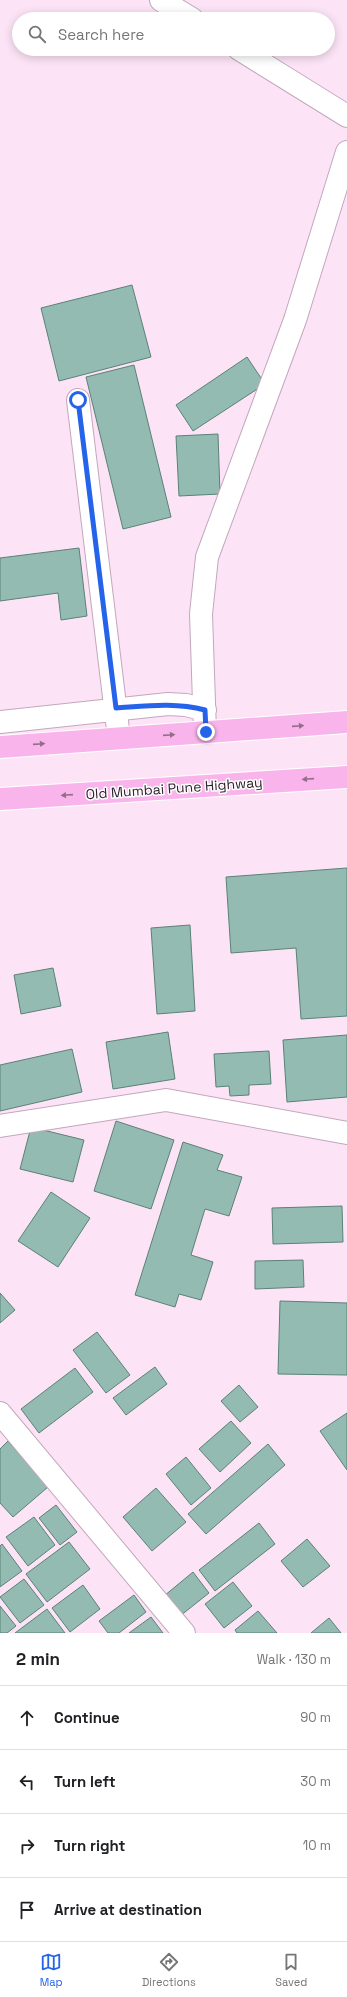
<!DOCTYPE html>
<meta charset="utf-8">
<style>
body{margin:0;font-family:"Space Grotesk",sans-serif;background:#f6f6f6;color:#202124}
.stop{position:absolute;width:12px;height:12px;margin:-9px;border:3px solid #2563eb;border-radius:50%;background:#fff}
.stop.end{background:#2563eb;border-color:#fff;box-shadow:0 1px 4px #0008}
.list{margin:0;padding:0;list-style:none}
h2{display:flex;justify-content:space-between;align-items:center;height:52px;margin:0;padding:0 16px;font-size:17px}
h2 small{font-size:13px;font-weight:400;color:#757577}
.list li{display:grid;grid-template-columns:26px 1fr auto;gap:12px;align-items:center;box-sizing:border-box;height:64px;padding:0 16px;border-top:1px solid #e0e0e0}
.list b{display:block;font-size:15px;white-space:nowrap}
.list em{font-size:13px;font-style:normal;color:#757577}
.icon{flex:none;width:22px;height:22px;fill:none;stroke:currentColor;stroke-width:2;stroke-linecap:round;stroke-linejoin:round}
.map{position:relative;flex:none;width:347px;height:1633px;overflow:hidden}
.search{position:absolute;background:#fff;box-shadow:0 2px 10px #0003;left:12px;right:12px;top:12px;height:44px;display:flex;align-items:center;gap:10px;box-sizing:border-box;padding:0 14px;border-radius:22px;color:#757577;font-size:15px}
.sheet{height:308px;background:#fff}
nav{display:flex;justify-content:space-around;align-items:center;box-sizing:border-box;height:56px;border-top:1px solid #e0e0e0;background:#fff;font-size:11px;color:#757577}
nav a{display:grid;justify-items:center;gap:2px}
nav .on{color:#2563eb}
.map>svg:first-child{display:block}
</style>
<div class="map">
<svg width="347" height="1633" viewBox="0 0 347 1633">
<rect width="100%" height="100%" fill="#fce4f6"/>
<!-- building -->
<path fill="#94bbb2" stroke="#5b8178" d="M 132,285 L 151,357 L 59,381 L 41,308 Z
M 247,357 L 265,384 L 193,431 L 176,405 Z
M 134,365 L 171,517 L 123,529 L 86,377 Z
M 218,434 L 220,494 L 179,496 L 176,436 Z
M 79,548 L 87,616 L 61,620 L 58,593 L 0,601 L 0,558 Z
M 347,868 L 347,1016 L 301,1019 L 296,948 L 231,953 L 226,877 Z
M 190,925 L 195,1011 L 157,1014 L 151,928 Z
M 53,968 L 61,1006 L 21,1014 L 14,975 Z
M 168,1032 L 175,1079 L 113,1089 L 106,1042 Z
M 347,1035 L 347,1097 L 287,1102 L 283,1040 Z
M 72,1049 L 82,1092 L 0,1111 L 0,1065 Z
M 269,1051 L 271,1084 L 249,1085 L 249,1095 L 230,1096 L 229,1086 L 216,1087 L 214,1054 Z
M 116,1121 L 174,1140 L 151,1209 L 94,1191 Z
M 31,1127 L 84,1140 L 73,1182 L 20,1169 Z
M 183,1142 L 223,1155 L 217,1170 L 242,1177 L 229,1216 L 205,1209 L 191,1255 L 213,1262 L 201,1300 L 179,1294 L 175,1307 L 135,1295 Z
M 51,1192 L 90,1218 L 58,1267 L 18,1241 Z
M 342,1206 L 343,1242 L 273,1244 L 272,1208 Z
M 303,1260 L 304,1287 L 255,1289 L 255,1261 Z
M 0,1293 L 15,1310 L 0,1323 Z
M 280,1301 L 347,1303 L 347,1375 L 278,1374 Z
M 97,1332 L 130,1375 L 106,1393 L 73,1350 Z
M 155,1367 L 167,1384 L 126,1415 L 113,1398 Z
M 75,1368 L 93,1392 L 39,1433 L 21,1409 Z
M 239,1385 L 258,1407 L 240,1422 L 221,1401 Z
M 347,1413 L 347,1470 L 320,1431 Z
M 231,1421 L 251,1443 L 220,1472 L 199,1449 Z
M 8,1441 L 48,1487 L 13,1517 L 0,1503 L 0,1449 Z
M 268,1444 L 285,1465 L 206,1534 L 188,1514 Z
M 186,1457 L 211,1488 L 191,1505 L 166,1474 Z
M 156,1488 L 186,1522 L 152,1551 L 123,1517 Z
M 56,1505 L 77,1532 L 60,1545 L 39,1518 Z
M 34,1517 L 55,1545 L 28,1566 L 6,1537 Z
M 259,1523 L 275,1544 L 215,1591 L 199,1570 Z
M 307,1539 L 330,1566 L 303,1587 L 281,1561 Z
M 69,1542 L 90,1569 L 47,1602 L 26,1574 Z
M 2,1544 L 22,1571 L 0,1587 L 0,1546 Z
M 193,1572 L 209,1593 L 180,1616 L 164,1596 Z
M 24,1579 L 44,1605 L 20,1623 L 0,1597 Z
M 233,1582 L 252,1606 L 224,1628 L 205,1604 Z
M 83,1585 L 100,1609 L 70,1632 L 52,1608 Z
M 134,1595 L 146,1612 L 119,1633 L 108,1633 L 99,1621 Z
M 0,1606 L 16,1626 L 7,1633 L 0,1633 Z
M 47,1609 L 65,1633 L 15,1633 Z
M 258,1611 L 277,1633 L 237,1633 L 235,1630 Z
M 151,1617 L 163,1633 L 129,1633 Z
M 329,1618 L 341,1633 L 311,1633 Z"/>
<g fill="none" stroke-linecap="round" stroke-linejoin="round">
<defs>
<path id="minor" d="M 161,0 L 192,19
M 239,49 L 347,116
M 78,400 L 119,738
M 0,722 L 168,704 L 186,705 L 205,710
M 205,732 L 201,614 L 207,557 L 295,320 L 347,152
M 0,1126 L 166,1100 L 347,1133
M 0,1413 L 184,1633"/>
<path id="highway" d="M 0,747 L 347,722
M 0,799 L 347,777"/>
</defs>
<!-- minor casing -->
<use href="#minor" stroke="#c3a7bd" stroke-width="24"/>
<!-- highway casing -->
<use href="#highway" stroke="#fff" stroke-width="24"/>
<!-- minor -->
<use href="#minor" stroke="#fff" stroke-width="22"/>
<!-- highway -->
<use href="#highway" stroke="#f9b5eb" stroke-width="22"/>
</g>
<!-- one-way arrows -->
<defs><path id="oneway-solid" d="M-6-.8H1V-3.2L6.5 0L1 3.2V.8H-6Z"/></defs>
<g fill="#946c8c">
<use href="#oneway-solid" transform="translate(298 726) rotate(-4)"/>
<use href="#oneway-solid" transform="translate(169 735) rotate(-4)"/>
<use href="#oneway-solid" transform="translate(39 744) rotate(-4)"/>
<use href="#oneway-solid" transform="translate(308 779) rotate(176)"/>
<use href="#oneway-solid" transform="translate(67 795) rotate(176)"/>
</g>
<g fill="none" stroke-linecap="round" stroke-linejoin="round">
<!-- route -->
<path stroke="#2563eb" stroke-width="5" d="M 78,400 L 116,708 C 146,706 175,702 205,710 L 206,732"/>
</g>
<g text-anchor="middle" dominant-baseline="central" stroke-width="3" stroke-linejoin="round" paint-order="stroke">
<!-- street labels -->
<g font-size="14" fill="#2e242c" stroke="#fff">
<text transform="translate(174 788) rotate(-4)">Old Mumbai Pune Highway</text>
</g>
</g>
</svg>
<div class="stop" style="left:78px;top:400px"></div>
<div class="stop end" style="left:206px;top:732px"></div>
<div class="search"><svg class="icon" aria-label="search" viewBox="0 0 24 24"><circle cx="10" cy="10" r="6"/><path d="M15 15l6 6"/></svg>Search here</div>
</div>
<section class="sheet">
<h2>2 min<small>Walk · 130 m</small></h2>
<ul class="list">
<li><svg class="icon" aria-label="ahead" viewBox="0 0 24 24"><path d="M12 20V5M6 11l6-6 6 6"/></svg><div><b>Continue</b></div><em>90 m</em></li>
<li><svg class="icon" aria-label="left" viewBox="0 0 24 24"><path d="M17 20v-9H6M10 6l-5 5 5 5"/></svg><div><b>Turn left</b></div><em>30 m</em></li>
<li><svg class="icon" aria-label="right" viewBox="0 0 24 24"><path d="M7 20v-9h11M14 6l5 5-5 5"/></svg><div><b>Turn right</b></div><em>10 m</em></li>
<li><svg class="icon" aria-label="arrive" viewBox="0 0 24 24"><path d="M6 21V4h12l-3 4 3 4H6"/></svg><div><b>Arrive at destination</b></div></li>
</ul>
</section>
<nav>
<a class="on"><svg class="icon" aria-label="map" viewBox="0 0 24 24"><path d="M3 6l6-2 6 2 6-2v14l-6 2-6-2-6 2zM9 4v14M15 6v14"/></svg>Map</a>
<a><svg class="icon" aria-label="directions" viewBox="0 0 24 24"><path d="M12 3l9 9-9 9-9-9zM9 14v-3h6M13 9l2 2-2 2"/></svg>Directions</a>
<a><svg class="icon" aria-label="saved" viewBox="0 0 24 24"><path d="M7 4h10v16l-5-4-5 4z"/></svg>Saved</a>
</nav>
